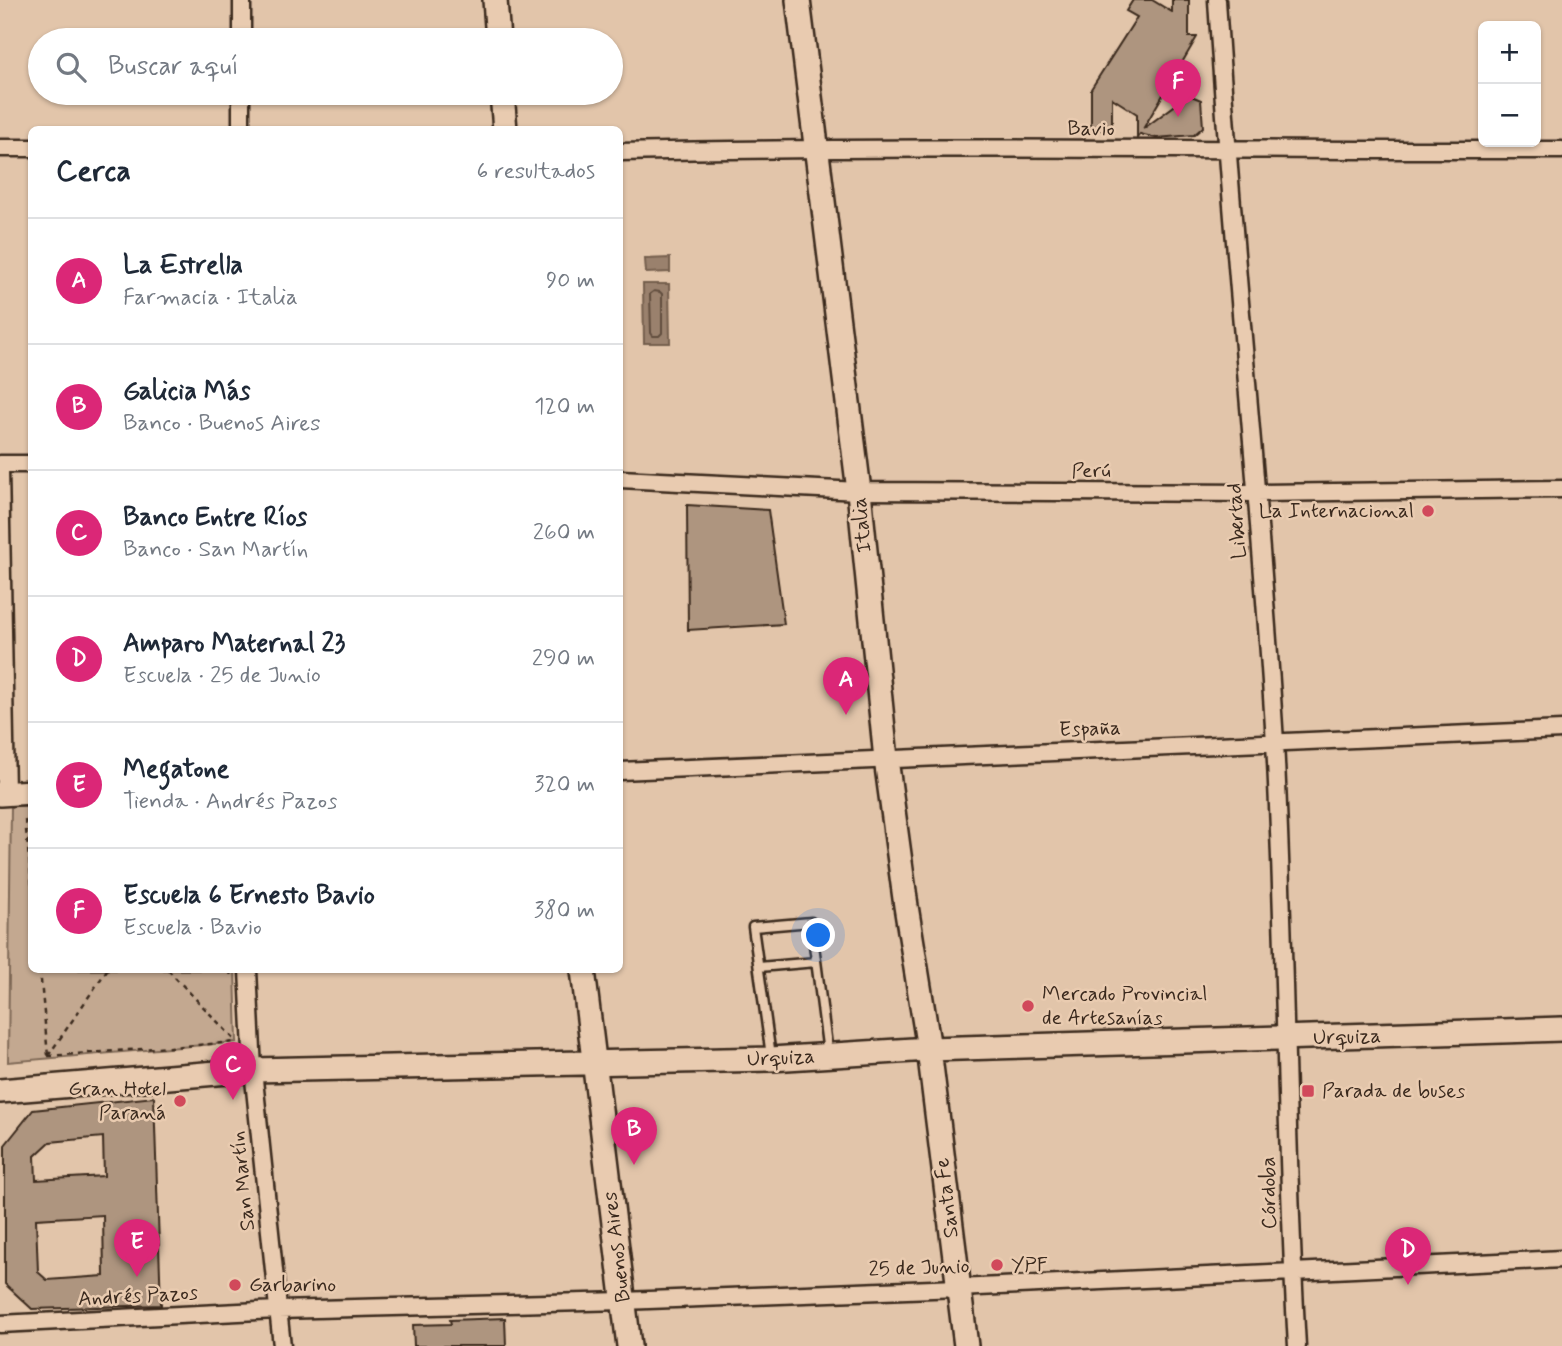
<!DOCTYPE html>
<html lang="es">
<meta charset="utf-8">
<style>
body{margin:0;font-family:Mynerve,sans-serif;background:#f2f2f3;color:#1f2937}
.controls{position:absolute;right:21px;top:21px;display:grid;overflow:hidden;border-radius:10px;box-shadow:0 2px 5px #0004}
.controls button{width:63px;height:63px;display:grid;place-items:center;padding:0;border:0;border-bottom:2px solid #e0e1e3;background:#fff;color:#1f2937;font:35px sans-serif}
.you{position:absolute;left:819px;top:936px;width:24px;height:24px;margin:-18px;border:5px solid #fff;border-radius:50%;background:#1a73e8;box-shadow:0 0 0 10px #1a73e833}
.badge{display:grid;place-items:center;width:46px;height:46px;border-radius:50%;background:#db2777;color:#fff;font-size:23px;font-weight:700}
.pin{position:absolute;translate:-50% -58px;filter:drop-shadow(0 2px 4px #0008)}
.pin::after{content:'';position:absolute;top:37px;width:24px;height:21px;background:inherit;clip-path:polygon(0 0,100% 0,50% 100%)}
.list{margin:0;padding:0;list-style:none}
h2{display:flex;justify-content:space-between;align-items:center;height:91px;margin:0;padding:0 28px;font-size:30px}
h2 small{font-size:23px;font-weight:400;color:#747a83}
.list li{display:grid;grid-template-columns:46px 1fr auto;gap:21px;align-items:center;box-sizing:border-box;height:126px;padding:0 28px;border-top:2px solid #e0e1e3}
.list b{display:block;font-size:26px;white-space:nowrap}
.list p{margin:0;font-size:23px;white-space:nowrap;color:#747a83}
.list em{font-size:23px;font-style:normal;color:#747a83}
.icon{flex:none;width:38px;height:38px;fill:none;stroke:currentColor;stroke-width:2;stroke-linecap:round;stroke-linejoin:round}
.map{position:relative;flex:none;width:1562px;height:1346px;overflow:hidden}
.search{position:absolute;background:#fff;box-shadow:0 2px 5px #0004;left:28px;top:28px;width:595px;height:77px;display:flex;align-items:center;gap:18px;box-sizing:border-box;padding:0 24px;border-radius:38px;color:#747a83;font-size:26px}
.panel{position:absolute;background:#fff;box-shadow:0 2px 5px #0004;left:28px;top:126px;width:595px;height:847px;border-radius:10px}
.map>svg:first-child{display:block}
</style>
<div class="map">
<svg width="1562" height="1346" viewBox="0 0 1562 1346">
<rect width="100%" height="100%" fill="#e2c5aa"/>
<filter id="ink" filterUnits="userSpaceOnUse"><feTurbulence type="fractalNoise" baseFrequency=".0143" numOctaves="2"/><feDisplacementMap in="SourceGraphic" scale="14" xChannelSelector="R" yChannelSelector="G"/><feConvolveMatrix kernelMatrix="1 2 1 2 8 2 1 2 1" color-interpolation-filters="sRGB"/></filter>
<g filter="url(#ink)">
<!-- green -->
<path fill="#c3a890" stroke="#7f6957" stroke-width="2" d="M 11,806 L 31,806 L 32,970 L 235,970 L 237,1042 L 8,1062 Z"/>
<!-- water -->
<path fill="#9a816d" stroke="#745e4d" stroke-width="2" d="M 670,258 L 670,272 L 646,273 L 645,259 Z
M 643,284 L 669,284 L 670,343 L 644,343 Z"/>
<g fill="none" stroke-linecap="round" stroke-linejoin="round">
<!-- shore -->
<path stroke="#614d3e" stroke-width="2" d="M 654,291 L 660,292 L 662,294 L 662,333 L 659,336 L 653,336 L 651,333 L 650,294 Z"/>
</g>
<!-- building -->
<path fill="#ae957f" stroke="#3b2a1e" stroke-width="2" fill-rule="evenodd" d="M 1133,0 L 1152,0 L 1172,12 L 1172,0 L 1189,0 L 1189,37 L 1197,37 L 1143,129 L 1189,95 L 1201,100 L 1203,127 L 1194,135 L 1156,138 L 1140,134 L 1137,138 L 1137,114 L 1112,98 L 1112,130 L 1091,130 L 1091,89 L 1137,17 L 1126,11 Z
M 687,505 L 768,510 L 784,624 L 688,630 Z
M 154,1097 L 161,1305 L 32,1309 L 5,1284 L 5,1145 L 33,1110 ZM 103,1137 L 104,1176 L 36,1180 L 35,1156 L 50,1142 ZM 103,1215 L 104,1276 L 47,1280 L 38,1272 L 36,1219 Z
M 505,1318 L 506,1346 L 414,1346 L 413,1325 L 451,1324 L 450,1320 Z"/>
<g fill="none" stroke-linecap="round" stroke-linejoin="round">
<defs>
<path id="lane" d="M 759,967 L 816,962
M 771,1056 L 753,927 L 811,922 L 828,1053"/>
<path id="street" d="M 1217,0 C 1232,248 1260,495 1275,743 C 1286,944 1285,1145 1297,1346
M 242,40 L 242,0
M 241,130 L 241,93
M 0,148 L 32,148
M 620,152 C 934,145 1248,151 1562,150
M 0,464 L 32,464
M 0,469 L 6,793
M 620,479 L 859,491 L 1256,493 L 1562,489
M 620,771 L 1562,730
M 248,970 L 253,1070 L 282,1346
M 0,1324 L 278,1310 L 623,1301 L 958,1288 L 1562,1259"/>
<path id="secondary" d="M 495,0 L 498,40
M 798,0 L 859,491 L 886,759 L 906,906 L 929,1049 L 966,1346
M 502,93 L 505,130
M 0,794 L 32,792
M 583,970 L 629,1346
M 0,1091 L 253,1070 L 771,1059 L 929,1049 L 1562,1029"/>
</defs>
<!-- lane casing -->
<use href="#lane" stroke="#3b2a1e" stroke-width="13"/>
<!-- street casing -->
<use href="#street" stroke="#3b2a1e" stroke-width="21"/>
<!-- secondary casing -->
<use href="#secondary" stroke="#3b2a1e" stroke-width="28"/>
<!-- path -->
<path stroke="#3b2a1e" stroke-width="2.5" stroke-dasharray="5 5" stroke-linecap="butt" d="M 25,820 L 32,887
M 40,970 L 48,1056
M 168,970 L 234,1039
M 230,970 L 231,979
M 48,1056 L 237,1042
M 48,1056 L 107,970"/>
<!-- lane -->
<use href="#lane" stroke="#e9cbb0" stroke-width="8"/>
<!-- street -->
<use href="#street" stroke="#e9cbb0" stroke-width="16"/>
<!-- secondary -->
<use href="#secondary" stroke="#e9cbb0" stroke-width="23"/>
</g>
</g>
<!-- markers -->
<g fill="#d1495b" stroke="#e9cbb0" stroke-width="2.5">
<circle cx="1428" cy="511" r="7"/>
<circle cx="1028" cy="1006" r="7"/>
<rect x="1301" y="1084" width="14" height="14" rx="3.5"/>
<circle cx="180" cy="1101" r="7"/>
<circle cx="997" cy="1265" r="7"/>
<circle cx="235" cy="1285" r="7"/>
</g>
<g text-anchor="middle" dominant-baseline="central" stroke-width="5" stroke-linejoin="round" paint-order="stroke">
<!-- street labels -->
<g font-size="21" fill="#3b2a1e" stroke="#e9cbb0">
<text transform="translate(1091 129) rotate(1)">Bavio</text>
<text x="1091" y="471">Perú</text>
<text transform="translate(1237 521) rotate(-94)">Libertad</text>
<text transform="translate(862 525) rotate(-96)">Italia</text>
<text transform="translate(1090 729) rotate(-2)">España</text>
<text transform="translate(1347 1037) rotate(-2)">Urquiza</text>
<text transform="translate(781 1058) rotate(-3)">Urquiza</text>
<text transform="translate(243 1181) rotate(-96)">San Martín</text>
<text transform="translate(1269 1193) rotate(-91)">Córdoba</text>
<text transform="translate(947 1198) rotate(-97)">Santa Fe</text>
<text transform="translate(617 1247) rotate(-97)">Buenos Aires</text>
<text transform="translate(919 1268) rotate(-2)">25 de Junio</text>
<text transform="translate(138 1296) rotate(-3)">Andrés Pazos</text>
</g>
<!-- poi labels -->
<g font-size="21" fill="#3b2a1e" stroke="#e9cbb0" text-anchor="start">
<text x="1414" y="511" text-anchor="end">La Internacional</text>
<text x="1042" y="994">Mercado Provincial<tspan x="1042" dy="24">de Artesanías</tspan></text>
<text x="166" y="1089" text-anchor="end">Gran Hotel<tspan x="166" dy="24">Paraná</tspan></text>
<text x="1322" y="1091">Parada de buses</text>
<text x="1011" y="1265">YPF</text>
<text x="249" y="1285">Garbarino</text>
</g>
</g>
</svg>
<div class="controls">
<button>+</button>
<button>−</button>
</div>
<div class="you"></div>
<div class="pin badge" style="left:846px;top:715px">A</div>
<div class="pin badge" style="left:634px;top:1165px">B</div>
<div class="pin badge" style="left:233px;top:1100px">C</div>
<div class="pin badge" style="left:1408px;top:1285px">D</div>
<div class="pin badge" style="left:137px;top:1277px">E</div>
<div class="pin badge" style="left:1178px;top:117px">F</div>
<div class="search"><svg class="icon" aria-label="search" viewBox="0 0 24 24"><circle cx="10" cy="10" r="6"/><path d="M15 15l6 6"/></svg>Buscar aquí</div>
<section class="panel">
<h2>Cerca<small>6 resultados</small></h2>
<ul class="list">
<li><span class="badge">A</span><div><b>La Estrella</b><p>Farmacia · Italia</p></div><em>90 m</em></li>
<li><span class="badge">B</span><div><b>Galicia Más</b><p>Banco · Buenos Aires</p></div><em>120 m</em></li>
<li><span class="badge">C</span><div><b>Banco Entre Ríos</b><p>Banco · San Martín</p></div><em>260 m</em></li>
<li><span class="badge">D</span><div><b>Amparo Maternal 23</b><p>Escuela · 25 de Junio</p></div><em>290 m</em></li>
<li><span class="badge">E</span><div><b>Megatone</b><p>Tienda · Andrés Pazos</p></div><em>320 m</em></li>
<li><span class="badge">F</span><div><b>Escuela 6 Ernesto Bavio</b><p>Escuela · Bavio</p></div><em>380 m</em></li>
</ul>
</section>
</div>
